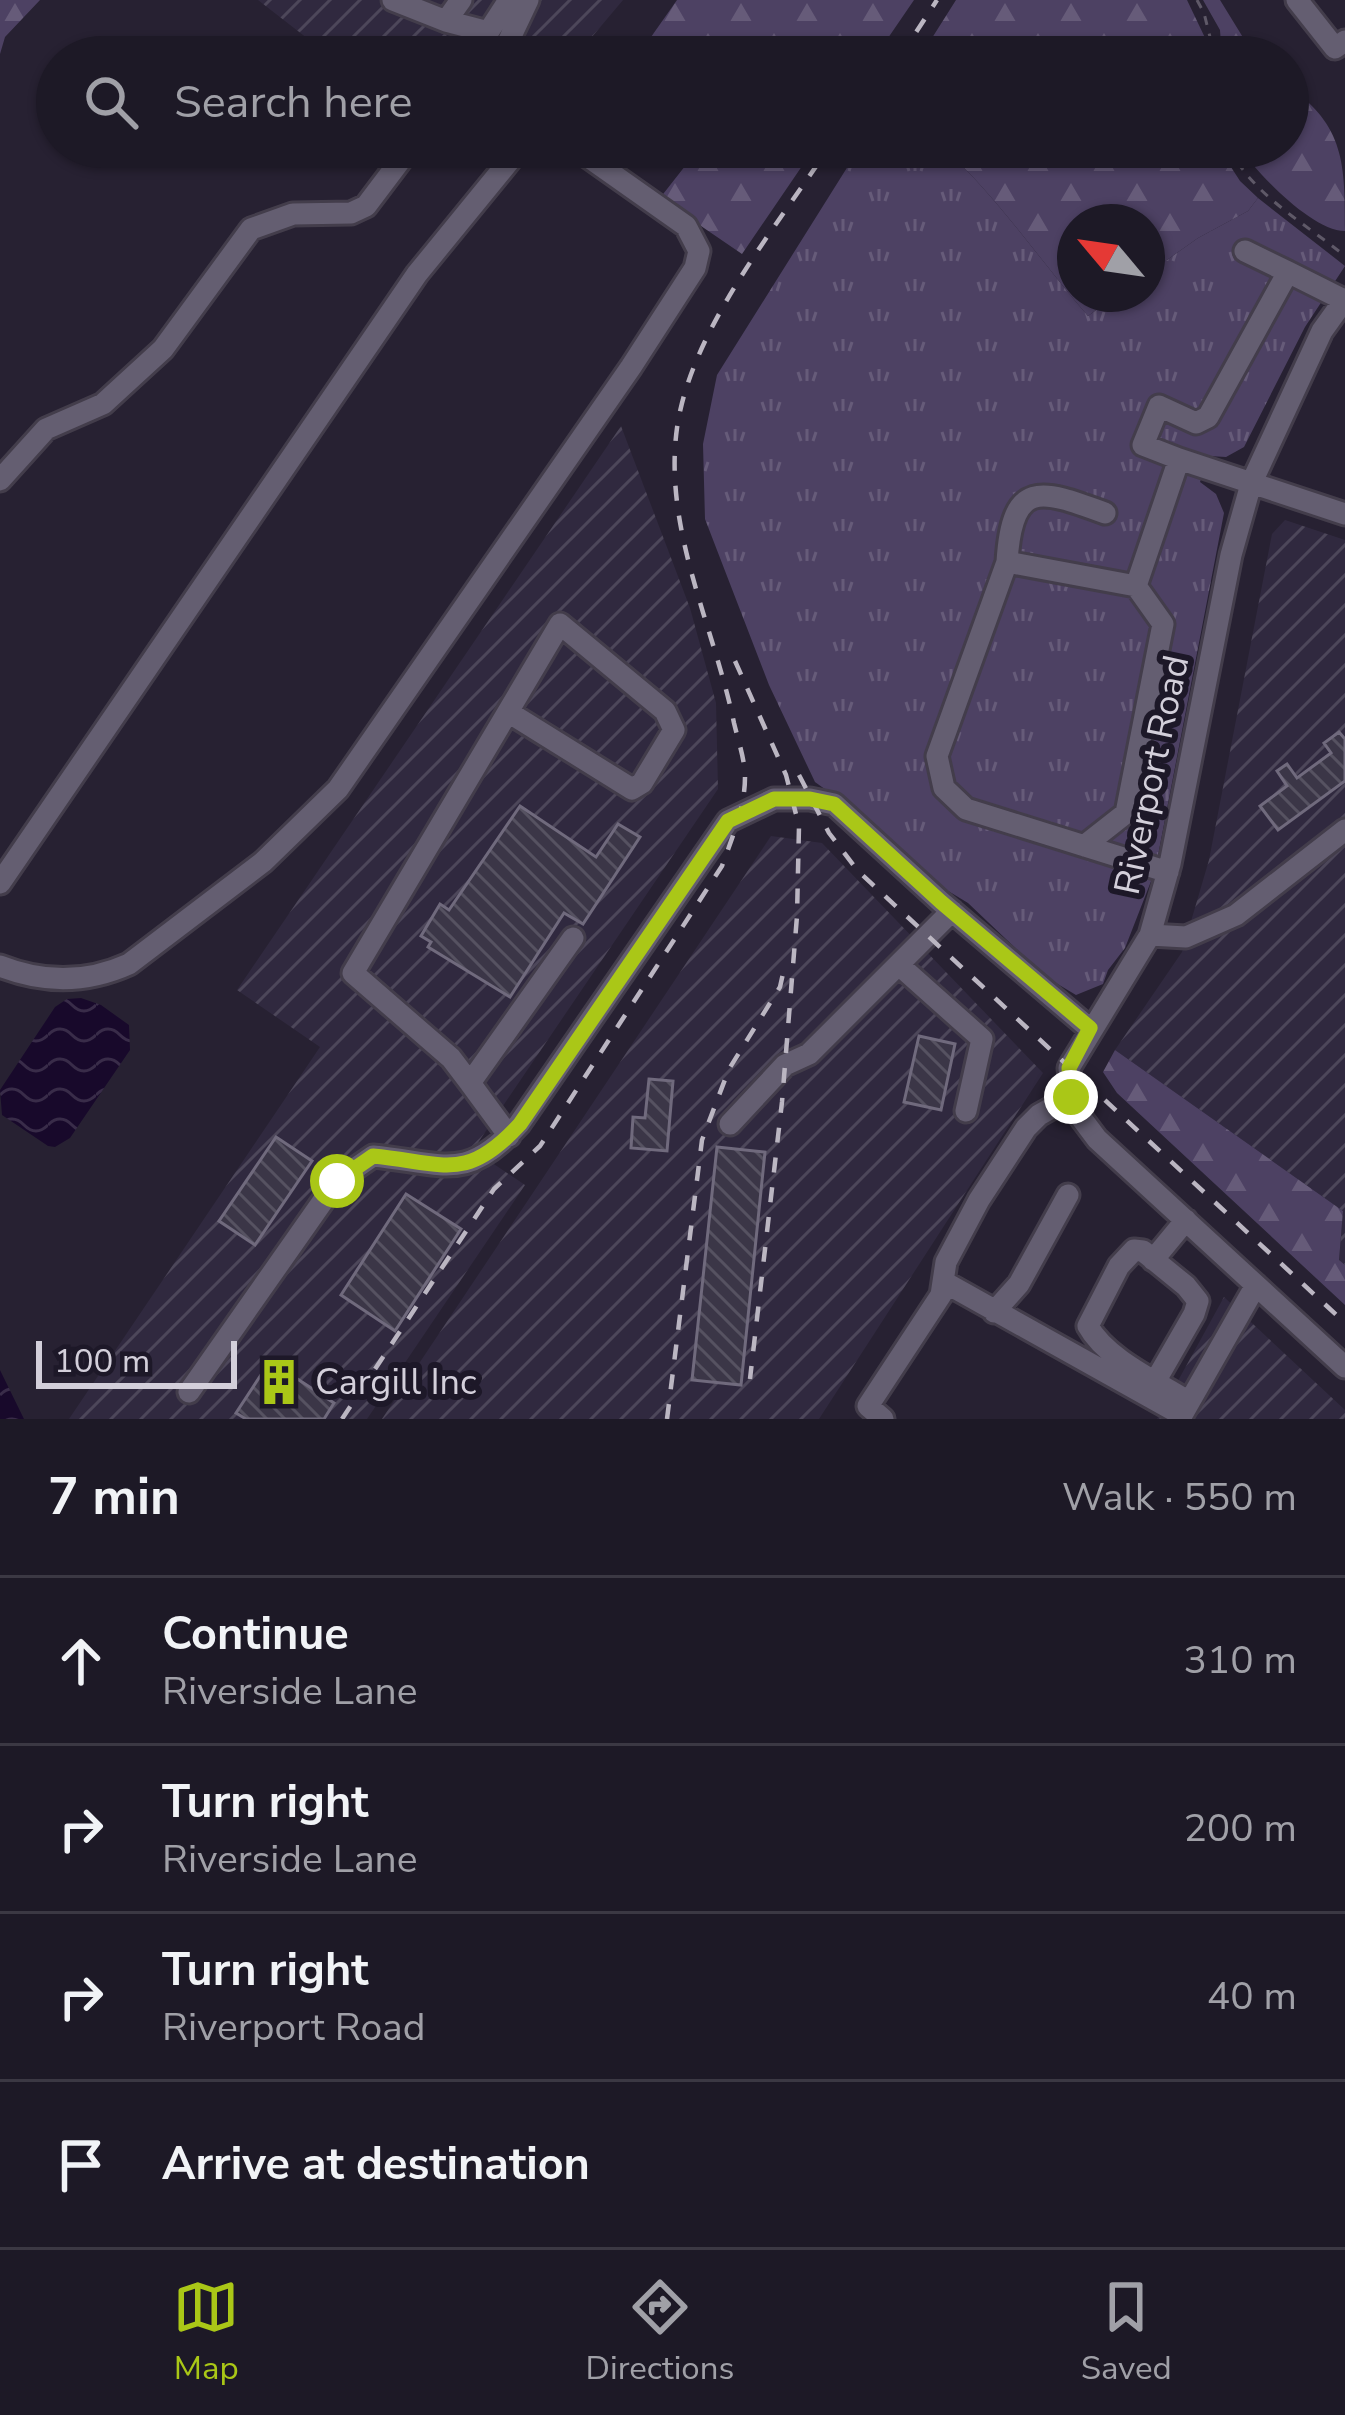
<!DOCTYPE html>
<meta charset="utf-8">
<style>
body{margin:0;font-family:"Nunito Sans",sans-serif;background:#2a2632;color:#f1f3f6}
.compass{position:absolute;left:1057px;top:204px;width:108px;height:108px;border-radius:50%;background:#1d1926;box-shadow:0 3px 9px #0004;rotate:299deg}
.scale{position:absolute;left:36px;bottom:30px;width:201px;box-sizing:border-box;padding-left:12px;border:6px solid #d3cfda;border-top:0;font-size:33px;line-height:42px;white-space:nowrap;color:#d3cfda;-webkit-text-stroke:9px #1d1828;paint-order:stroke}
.stop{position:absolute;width:36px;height:36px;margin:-27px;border:9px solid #aac717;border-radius:50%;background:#fff}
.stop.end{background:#aac717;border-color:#fff;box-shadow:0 3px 12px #0008}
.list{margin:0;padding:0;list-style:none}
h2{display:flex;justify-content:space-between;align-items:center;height:156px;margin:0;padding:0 48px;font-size:51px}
h2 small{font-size:39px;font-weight:400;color:#a0a0a7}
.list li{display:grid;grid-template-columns:78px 1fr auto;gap:36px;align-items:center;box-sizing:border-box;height:168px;padding:0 48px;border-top:3px solid #3b3843}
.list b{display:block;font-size:45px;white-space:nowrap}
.list p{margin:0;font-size:39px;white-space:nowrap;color:#a0a0a7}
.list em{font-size:39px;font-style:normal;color:#a0a0a7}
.icon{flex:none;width:66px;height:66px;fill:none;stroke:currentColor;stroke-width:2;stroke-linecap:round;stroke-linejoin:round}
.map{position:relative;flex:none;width:1345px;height:1419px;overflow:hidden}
.search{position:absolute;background:#1d1926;box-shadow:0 3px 9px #0004;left:36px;right:36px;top:36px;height:132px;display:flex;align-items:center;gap:30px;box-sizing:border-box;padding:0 42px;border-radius:66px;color:#a0a0a7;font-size:45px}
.sheet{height:828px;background:#1d1926}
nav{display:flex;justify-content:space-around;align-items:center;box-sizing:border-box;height:168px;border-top:3px solid #3b3843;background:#1d1926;font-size:33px;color:#a0a0a7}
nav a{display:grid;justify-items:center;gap:6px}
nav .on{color:#aac717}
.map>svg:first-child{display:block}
</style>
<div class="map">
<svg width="1345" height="1419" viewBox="0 0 1345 1419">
<defs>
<pattern id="industrial-furrows" width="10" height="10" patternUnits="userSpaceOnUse" patternTransform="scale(3)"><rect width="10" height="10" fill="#30293f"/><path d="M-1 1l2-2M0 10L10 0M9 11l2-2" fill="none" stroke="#4d475a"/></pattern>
<pattern id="grass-tufts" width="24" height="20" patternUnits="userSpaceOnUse" patternTransform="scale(3)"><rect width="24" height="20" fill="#4d4163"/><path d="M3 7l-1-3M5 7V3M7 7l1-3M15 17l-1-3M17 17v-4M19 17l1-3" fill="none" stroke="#665b79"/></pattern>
<pattern id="forest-firs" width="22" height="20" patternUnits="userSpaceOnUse" patternTransform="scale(3)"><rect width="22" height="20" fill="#4d4163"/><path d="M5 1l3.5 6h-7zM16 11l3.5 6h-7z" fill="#665b79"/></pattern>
<pattern id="water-waves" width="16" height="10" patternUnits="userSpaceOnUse" patternTransform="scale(3)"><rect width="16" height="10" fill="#18092b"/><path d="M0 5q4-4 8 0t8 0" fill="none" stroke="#392c49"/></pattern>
<pattern id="building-back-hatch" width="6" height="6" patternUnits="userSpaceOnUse" patternTransform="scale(3)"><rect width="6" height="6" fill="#3b3647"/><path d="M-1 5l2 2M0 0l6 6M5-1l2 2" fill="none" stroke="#565261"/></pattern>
</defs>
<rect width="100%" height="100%" fill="#272132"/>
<!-- industrial -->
<path fill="url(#industrial-furrows)" d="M 258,0 L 623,0 L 575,57 L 353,57 L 312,42 Z
M 621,426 L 690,608 L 716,703 L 718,789 L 473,1150 L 525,1185 L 367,1419 L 69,1419 L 320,1047 L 237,990 Z
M 1285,520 L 1345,540 L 1345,1265 L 1339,1261 L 1343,1211 L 1115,1050 L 1182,952 L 1209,860 L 1272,534 Z
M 771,836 L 822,843 L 1043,1073 L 819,1419 L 382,1419 Z
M 1224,1297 L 1345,1410 L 1345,1419 L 1157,1419 Z"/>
<!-- grass -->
<path fill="url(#grass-tufts)" d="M 860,147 L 943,147 C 998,198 1039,259 1088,316 L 1118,294 L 1147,294 L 1147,274 L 1198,238 L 1248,211 L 1258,198 L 1345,266 L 1305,327 L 1244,447 L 1226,457 L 1209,456 L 1200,482 L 1216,494 L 1224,513 L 1155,871 L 1125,948 L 1108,970 L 1103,984 L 1076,995 L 1046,977 L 968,903 L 935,883 L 847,805 L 815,782 L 769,685 L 705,519 L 703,444 L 717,375 Z"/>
<!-- forest -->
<path fill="url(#forest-firs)" d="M 0,0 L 40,0 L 5,37 L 0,54 Z
M 677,0 L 914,0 L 875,57 L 637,57 Z
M 956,0 L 1187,0 L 1207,42 L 1207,57 L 920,57 Z
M 1203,0 L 1220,0 L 1255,57 L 1222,57 L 1220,30 Z
M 1288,86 C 1345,126 1345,164 1345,231 C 1312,231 1257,173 1239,147 L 1288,147 Z
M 700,147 L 815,147 L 742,254 L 660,198 Z
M 943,147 L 1218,147 L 1240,181 L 1258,198 L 1248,211 L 1198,238 L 1147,274 L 1147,222 L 1075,222 L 1075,294 L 1118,294 L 1088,316 C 1039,259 998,198 943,147 Z
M 1115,1050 L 1343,1211 L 1339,1260 L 1345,1265 L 1345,1305 L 1117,1093 L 1103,1072 Z"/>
<!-- water -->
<path fill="url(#water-waves)" d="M 81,998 L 101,1005 L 129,1025 L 130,1050 L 70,1138 L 55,1147 L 48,1146 L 2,1115 L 0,1090 L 55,1007 L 67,999 Z
M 0,1370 L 24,1419 L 0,1419 Z"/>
<!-- building -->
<path fill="url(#building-back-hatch)" stroke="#706a7d" stroke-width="3" d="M 1339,732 L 1345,739 L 1345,781 L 1278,830 L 1260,806 L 1287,786 L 1277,771 L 1287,764 L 1297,778 L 1331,753 L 1324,743 Z
M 520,806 L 596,857 L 618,824 L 640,837 L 583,924 L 564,913 L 510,997 L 428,947 L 431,942 L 421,936 L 440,904 L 449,910 Z
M 919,1036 L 955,1044 L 941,1110 L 904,1102 Z
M 649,1079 L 673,1081 L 667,1151 L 631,1148 L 633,1117 L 645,1118 Z
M 276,1137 L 312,1161 L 255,1245 L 219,1221 Z
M 717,1147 L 765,1152 L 741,1385 L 692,1380 Z
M 406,1194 L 461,1229 L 395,1331 L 341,1295 Z
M 270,1361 L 334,1403 L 324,1419 L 246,1419 L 236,1413 Z"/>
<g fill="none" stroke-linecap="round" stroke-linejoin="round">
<defs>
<path id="minor" d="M 393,0 L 446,21 L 488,32
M 1297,0 L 1335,48 L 1345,41
M 446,21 L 461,0
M 472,57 L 509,0
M 501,57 L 528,0
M 1288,272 L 1344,300
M 1345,299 L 1322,331 L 1251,484 L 1231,555 L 1170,864 L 1150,935 L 1069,1068 L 1073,1107 L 1097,1139 L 1345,1367
M 1179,459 L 1143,445 L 1159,406 L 1196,423 L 1208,417 L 1288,272 L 1245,251
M 0,480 L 46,429 L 103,404 L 163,349 L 251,229 L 293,214 L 351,213 L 366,206 L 406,153
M 1007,562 C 1012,479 1040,489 1105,513
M 1084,846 L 1126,813 L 1163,624 L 1136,586
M 1168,872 L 966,809 L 944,788 L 937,756 L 1007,562 L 1136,586 L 1179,459 L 1345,514
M 0,883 L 417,274 L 515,154 L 514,147
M 1150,935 L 1186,937 L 1236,915 L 1345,830
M 899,965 L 982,1039 L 966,1111
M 0,966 C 43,983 87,983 129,964 L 263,862 L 338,789 L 631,367 L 695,268 L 699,251 L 686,226 L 574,147
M 470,1083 L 451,1058 L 353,973 L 560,624 L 665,711 L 674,730 L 642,783 L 632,789 L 508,712
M 730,1124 L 785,1065 L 809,1054 L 952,911
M 509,1136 L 470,1083 L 573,938
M 1153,1260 L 1186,1220
M 944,1282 L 1182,1415 L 1180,1419
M 994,1312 L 1019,1284 L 1068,1195
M 1156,1380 L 1194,1314 L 1198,1301 L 1186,1286 L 1143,1251 L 1134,1250 L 1119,1266 L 1088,1326 C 1106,1359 1158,1382 1189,1402
M 189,1392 L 337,1181 L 373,1156 C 444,1163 466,1183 519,1124 L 728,821 L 774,799 L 810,799 L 834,804 L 941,902 L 1089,1028
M 1182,1415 L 1256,1285
M 883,1419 L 868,1406 L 941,1295 L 946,1262 L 979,1200 L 1026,1128 L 1039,1115 L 1071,1097"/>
</defs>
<!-- minor casing -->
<use href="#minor" stroke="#433d4b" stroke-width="27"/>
<!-- path -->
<path stroke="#5f5968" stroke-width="3" stroke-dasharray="9 9" stroke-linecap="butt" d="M 1197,0 L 1204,13 L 1215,57
M 1229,147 C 1250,193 1306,224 1345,256"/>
<!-- minor -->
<use href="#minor" stroke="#645e71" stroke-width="21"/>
<!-- rail -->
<path stroke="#bbb6c2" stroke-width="4.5" stroke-dasharray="15 15" stroke-linecap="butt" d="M 900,57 L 937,0
M 735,661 L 786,775 L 799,826 L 797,916 L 782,1102 L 750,1379
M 799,775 L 829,833 L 858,871 L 1345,1323
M 342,1419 L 494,1189 L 540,1146 L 722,866 C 732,838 745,808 745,777 C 745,760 738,740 734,723 C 714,626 663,530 677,428 C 691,330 775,229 829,147
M 667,1419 L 702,1140 L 729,1069 L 780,987 L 784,969"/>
</g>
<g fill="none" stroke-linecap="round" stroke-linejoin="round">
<!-- route -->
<path stroke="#aac717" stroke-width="15" d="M 337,1181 L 373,1156 C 445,1163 466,1183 520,1124 L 728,821 L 774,799 L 810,799 L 834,804 L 941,902 L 1090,1028 L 1069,1068 L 1071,1097"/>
</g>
<!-- icons -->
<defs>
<symbol id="building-bare" viewBox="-9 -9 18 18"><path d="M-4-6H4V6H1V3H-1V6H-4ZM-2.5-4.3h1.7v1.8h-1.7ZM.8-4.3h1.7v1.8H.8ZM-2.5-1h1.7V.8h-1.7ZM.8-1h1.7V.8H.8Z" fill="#aac717" stroke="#1d1828" stroke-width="2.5" paint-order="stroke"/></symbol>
</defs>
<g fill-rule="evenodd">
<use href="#building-bare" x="246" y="1349" width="66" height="66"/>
</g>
<g text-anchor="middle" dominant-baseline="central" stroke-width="12" stroke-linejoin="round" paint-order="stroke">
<!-- street labels -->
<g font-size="36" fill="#d3cfda" stroke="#1d1828">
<text transform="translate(1152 775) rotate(-78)">Riverport Road</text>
</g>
<!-- poi labels -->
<g font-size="36" fill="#d3cfda" stroke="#1d1828" text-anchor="start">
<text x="315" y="1382">Cargill Inc</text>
</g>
</g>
</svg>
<svg class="compass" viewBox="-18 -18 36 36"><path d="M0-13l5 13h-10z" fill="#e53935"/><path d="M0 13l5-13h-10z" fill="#a0a0a7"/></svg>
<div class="scale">100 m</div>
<div class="stop" style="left:337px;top:1181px"></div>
<div class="stop end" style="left:1071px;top:1097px"></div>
<div class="search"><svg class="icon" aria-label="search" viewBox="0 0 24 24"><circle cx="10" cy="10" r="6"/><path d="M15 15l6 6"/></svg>Search here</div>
</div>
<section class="sheet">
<h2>7 min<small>Walk · 550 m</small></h2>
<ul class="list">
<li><svg class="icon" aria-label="ahead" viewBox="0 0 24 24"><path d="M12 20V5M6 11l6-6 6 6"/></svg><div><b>Continue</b><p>Riverside Lane</p></div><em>310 m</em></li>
<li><svg class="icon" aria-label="right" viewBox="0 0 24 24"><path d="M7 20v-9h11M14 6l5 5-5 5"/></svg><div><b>Turn right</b><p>Riverside Lane</p></div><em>200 m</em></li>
<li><svg class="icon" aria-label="right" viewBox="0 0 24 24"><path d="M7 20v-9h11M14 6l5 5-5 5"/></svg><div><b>Turn right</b><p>Riverport Road</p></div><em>40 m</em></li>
<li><svg class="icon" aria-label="arrive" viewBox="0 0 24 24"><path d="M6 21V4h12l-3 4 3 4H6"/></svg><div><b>Arrive at destination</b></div></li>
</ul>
</section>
<nav>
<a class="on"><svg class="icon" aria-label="map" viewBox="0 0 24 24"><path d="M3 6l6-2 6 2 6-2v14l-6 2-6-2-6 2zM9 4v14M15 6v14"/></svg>Map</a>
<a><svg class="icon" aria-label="directions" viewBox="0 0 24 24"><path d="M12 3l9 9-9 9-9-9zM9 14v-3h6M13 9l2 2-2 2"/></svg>Directions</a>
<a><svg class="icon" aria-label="saved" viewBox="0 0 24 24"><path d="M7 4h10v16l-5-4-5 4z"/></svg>Saved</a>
</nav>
